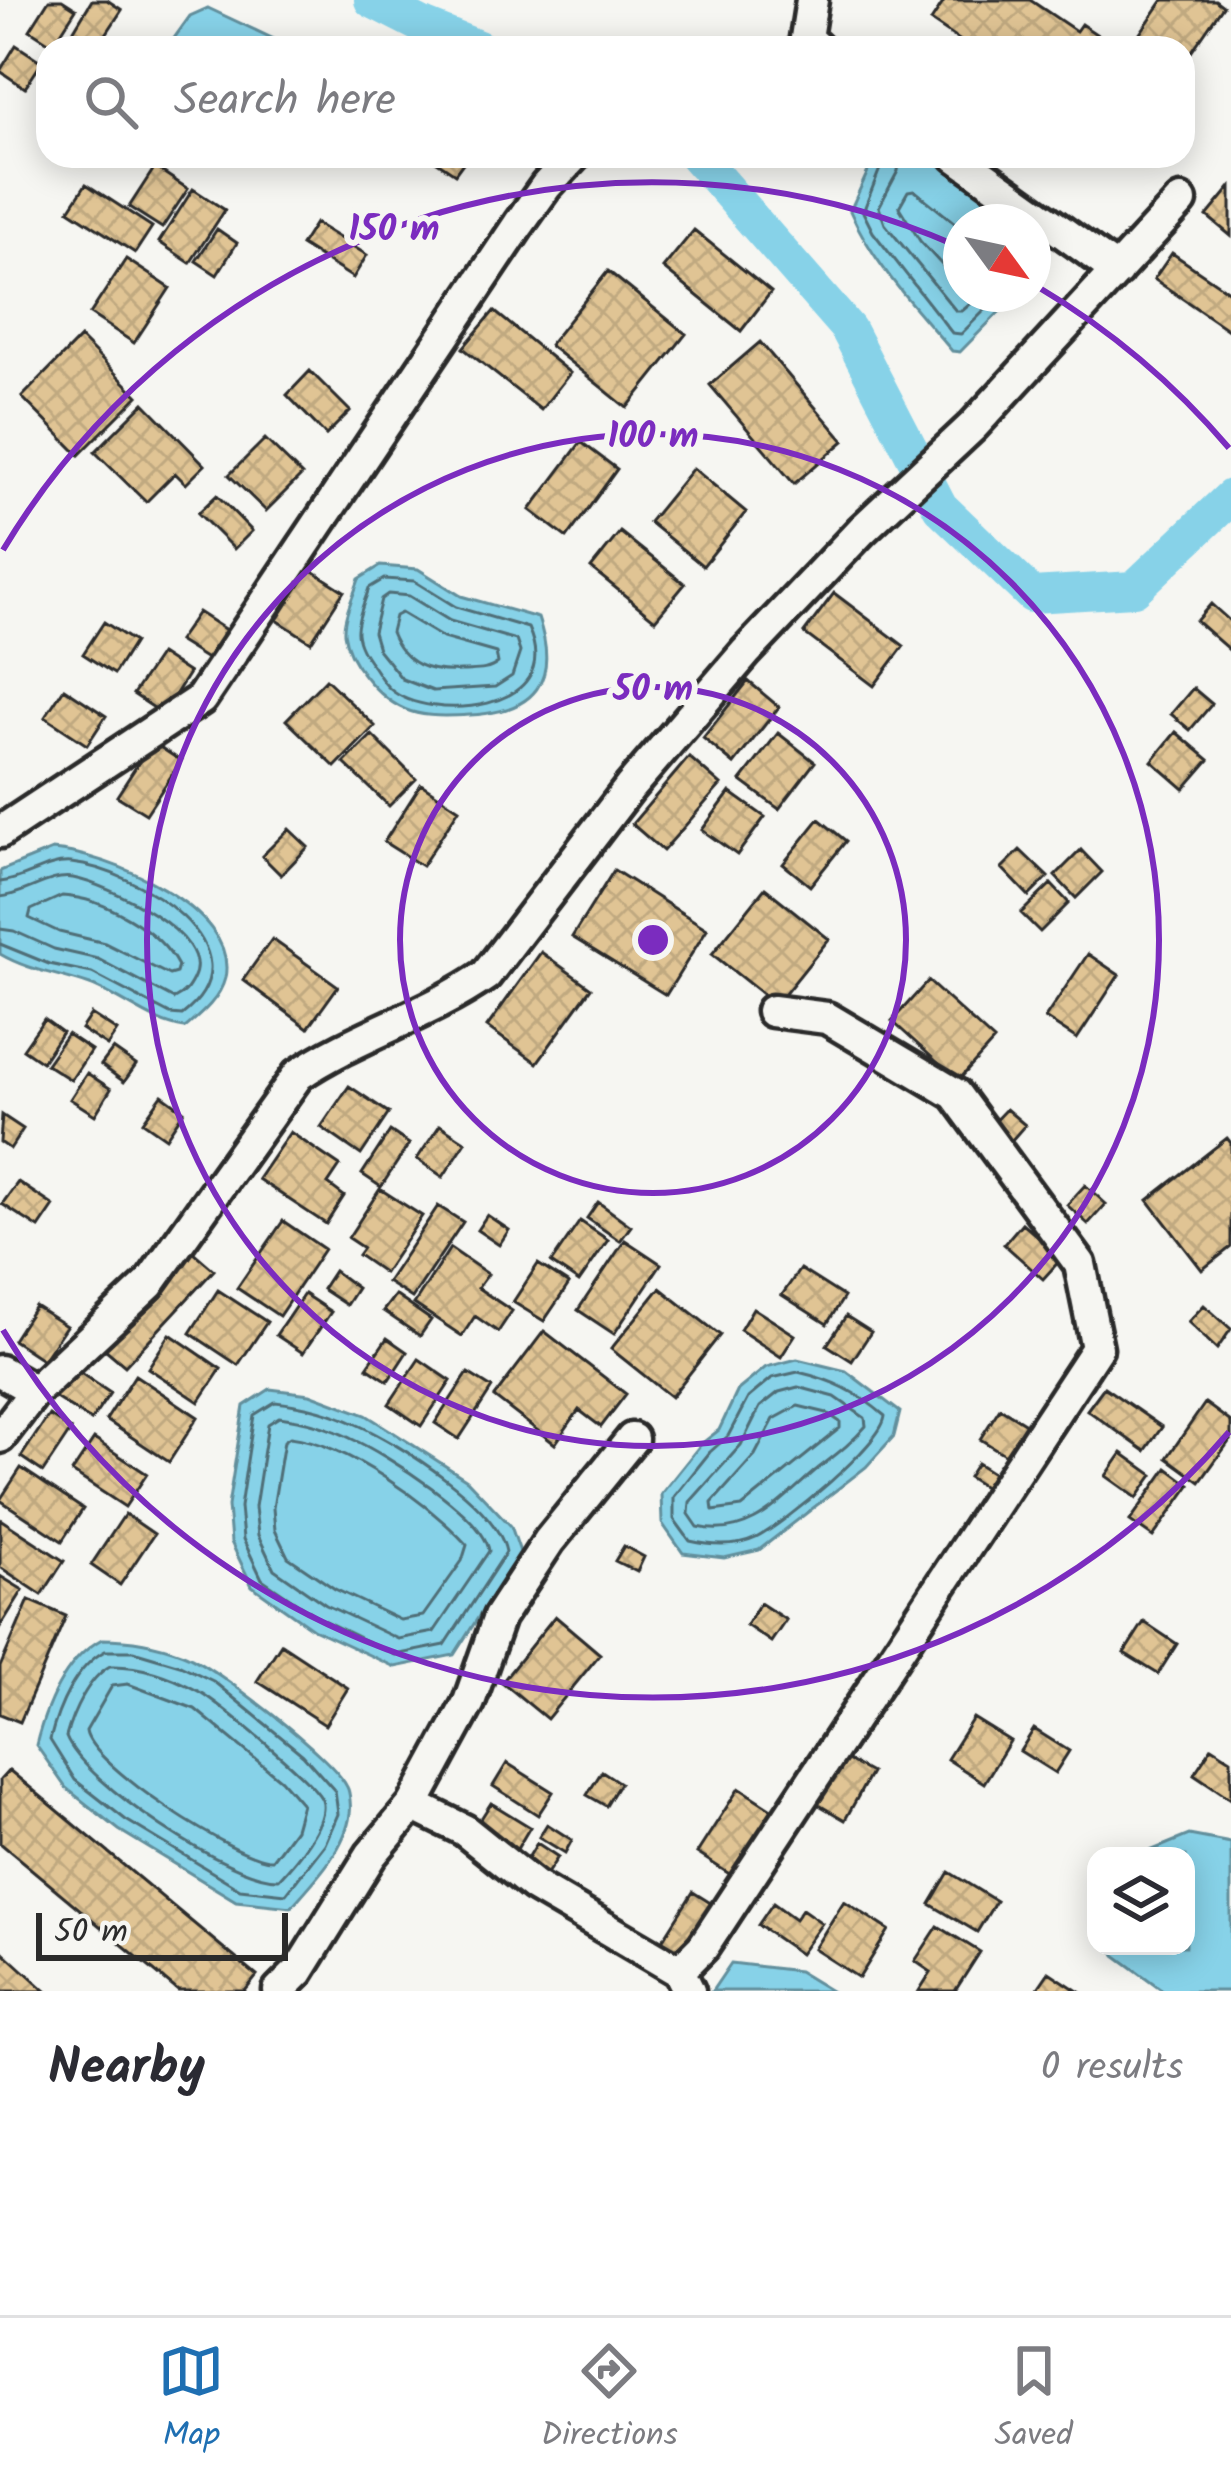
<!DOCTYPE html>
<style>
body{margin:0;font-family:Kalam,sans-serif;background:#f7f7f7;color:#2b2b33}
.controls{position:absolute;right:36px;bottom:36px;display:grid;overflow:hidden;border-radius:24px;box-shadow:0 6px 30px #0003}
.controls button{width:108px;height:108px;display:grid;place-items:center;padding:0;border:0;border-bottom:3px solid #e1e1e2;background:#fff;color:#2b2b33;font:60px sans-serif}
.compass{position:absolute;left:943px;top:204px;width:108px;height:108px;border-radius:50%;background:#fff;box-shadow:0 6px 30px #0003;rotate:123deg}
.scale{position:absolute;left:36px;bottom:30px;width:252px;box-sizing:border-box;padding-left:12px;border:6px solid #2b2b2b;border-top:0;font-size:33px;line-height:42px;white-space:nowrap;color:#2b2b2b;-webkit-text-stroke:9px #f6f6f2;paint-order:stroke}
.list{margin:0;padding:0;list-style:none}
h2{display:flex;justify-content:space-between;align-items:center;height:156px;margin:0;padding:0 48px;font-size:51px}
h2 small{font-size:39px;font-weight:400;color:#7c7c81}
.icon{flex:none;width:66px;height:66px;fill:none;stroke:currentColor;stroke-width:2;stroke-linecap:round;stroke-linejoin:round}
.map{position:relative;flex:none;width:1231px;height:1991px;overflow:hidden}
.search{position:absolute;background:#fff;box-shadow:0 6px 30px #0003;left:36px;right:36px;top:36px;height:132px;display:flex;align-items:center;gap:30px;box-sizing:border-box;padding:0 42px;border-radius:36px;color:#7c7c81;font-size:45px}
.sheet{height:324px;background:#fff}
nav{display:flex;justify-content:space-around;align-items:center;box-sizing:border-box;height:168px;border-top:3px solid #e1e1e2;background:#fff;font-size:33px;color:#7c7c81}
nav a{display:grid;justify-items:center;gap:6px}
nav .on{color:#1f6fb2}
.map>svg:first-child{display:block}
</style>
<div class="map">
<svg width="1231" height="1991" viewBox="0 0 1231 1991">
<defs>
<pattern id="building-cross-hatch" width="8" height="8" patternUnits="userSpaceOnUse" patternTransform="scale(3)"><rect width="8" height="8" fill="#e0c494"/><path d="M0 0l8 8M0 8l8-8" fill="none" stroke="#c0a980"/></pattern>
</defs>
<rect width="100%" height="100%" fill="#f6f6f2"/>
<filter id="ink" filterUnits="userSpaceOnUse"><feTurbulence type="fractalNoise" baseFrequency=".00833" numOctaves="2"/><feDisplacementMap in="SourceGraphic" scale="24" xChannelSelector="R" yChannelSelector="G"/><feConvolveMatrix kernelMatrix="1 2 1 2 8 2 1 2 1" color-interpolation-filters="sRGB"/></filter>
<g filter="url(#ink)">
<!-- water -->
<path fill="#87d2e8" stroke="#628f9c" stroke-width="3" d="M 208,8 L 293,48 L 167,48 L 190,16 Z
M 875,156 L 944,156 L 1023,222 L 961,222 L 961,294 L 1017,294 L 960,352 L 952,351 C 915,308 873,263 850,211 Z
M 380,566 L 418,569 L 461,596 L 538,618 C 560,681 535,712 470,715 C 421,718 396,716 364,675 C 355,664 346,649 344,633 C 343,617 354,595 359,579 Z
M 52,850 C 106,853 239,908 225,978 C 220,999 200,1015 185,1028 C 150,1023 123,997 90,985 C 59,974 29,971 0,954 L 0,871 Z
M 797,1359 L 846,1371 L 900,1412 L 894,1436 L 866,1467 L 759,1550 L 724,1558 L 683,1553 L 662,1523 L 661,1494 L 701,1444 L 719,1430 L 738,1390 L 766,1367 Z
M 270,1389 L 310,1394 L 366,1415 L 396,1434 L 467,1480 L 511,1526 L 520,1552 L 454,1655 L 395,1667 L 313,1629 L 252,1586 L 231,1542 L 228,1506 L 244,1406 Z
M 102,1639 C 131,1639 155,1643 183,1654 C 213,1665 334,1758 347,1787 C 350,1792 351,1808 350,1814 C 346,1849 313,1882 291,1907 L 236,1901 L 119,1830 L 66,1788 L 36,1745 C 46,1705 64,1660 102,1639 Z
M 1189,1835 L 1231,1843 L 1231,1991 L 1164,1991 L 1115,1955 L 1111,1946 L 1186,1946 L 1186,1856 L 1138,1856 Z
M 731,1963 L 798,1971 L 831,1991 L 712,1991 Z"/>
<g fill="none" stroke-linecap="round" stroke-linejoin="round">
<!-- shore -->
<path stroke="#506e77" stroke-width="3" d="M 885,156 L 863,212 L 873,232 L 952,333 L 961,334 L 1001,294
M 900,156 L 898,171 L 879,207 L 885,224 L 956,311 L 962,311 L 982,294
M 961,228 L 914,190 L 908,191 L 899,207 L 920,241 L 961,286
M 384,579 L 414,581 L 456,607 L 528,628 C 567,713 428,723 390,689 C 383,683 378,673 373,666 C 366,657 358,645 357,633 C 356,620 365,601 369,588 Z
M 388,594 L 409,596 L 450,621 L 516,640 L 520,652 L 512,676 L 495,687 L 433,691 L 402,679 L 378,649 L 373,632 L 381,599 Z
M 401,613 L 443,638 L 496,653 L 498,663 C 487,672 475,670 461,671 C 428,673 404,665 391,632 L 395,616 Z
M 0,882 C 26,880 46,861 71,863 C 135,869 268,949 182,1015 L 170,1014 L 92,973 L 49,964 L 0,944
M 62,896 C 103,898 159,929 178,966 L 176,973 L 169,975 L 105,943 L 59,932 L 29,918 L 31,910 Z
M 0,897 C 25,895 49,874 73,878 C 106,884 217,935 193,979 C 188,989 184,994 174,999 L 98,959 L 54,949 L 14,931 L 0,929
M 798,1372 C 833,1380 857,1392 885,1416 C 883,1443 784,1524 756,1538 C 735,1548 711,1546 690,1541 L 674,1519 L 674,1497 L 710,1452 L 728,1436 L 748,1398 L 772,1378 Z
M 798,1387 L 835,1397 L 865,1418 L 866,1426 C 851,1444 834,1456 815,1471 C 780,1501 749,1539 698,1527 L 689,1514 L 690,1502 L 741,1445 L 760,1407 L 779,1392 Z
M 275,1402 C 304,1405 331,1412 358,1425 C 400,1444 498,1506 506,1552 L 445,1645 L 395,1655 L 319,1618 L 262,1579 L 243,1539 L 240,1507 L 254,1415 Z
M 798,1406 L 827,1413 L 840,1422 L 840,1428 L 742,1507 L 713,1511 L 712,1503 L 755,1455 L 774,1419 Z
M 279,1417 C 304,1420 329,1427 352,1439 C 385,1454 485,1516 489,1551 L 434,1632 L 398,1639 L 326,1605 L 274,1569 L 258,1535 L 255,1507 L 268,1424 Z
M 290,1437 C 348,1444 429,1504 467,1545 L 462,1561 L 423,1616 L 400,1620 L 335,1589 L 288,1557 L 275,1530 L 273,1508 L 284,1441 Z
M 105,1651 L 133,1651 L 180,1665 L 213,1681 L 303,1755 L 335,1791 L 338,1814 L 325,1844 L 286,1894 L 240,1889 L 126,1820 L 75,1780 L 50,1740 C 58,1708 75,1667 105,1651 Z
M 110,1666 C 141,1665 171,1676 198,1691 C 217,1701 315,1782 322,1800 C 330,1822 293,1864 279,1879 C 231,1881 84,1783 66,1737 C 72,1714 88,1678 110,1666 Z
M 128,1684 L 195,1709 L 281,1780 L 302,1804 L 295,1829 L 272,1860 C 239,1861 90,1765 86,1731 L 112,1686 Z"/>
<!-- canal -->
<path stroke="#87d2e8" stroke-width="36" d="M 372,0 L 425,27 L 478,48
M 697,156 L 848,329 L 940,507 L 1032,595 L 1134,589 L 1231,497"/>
</g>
<!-- building -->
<path fill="url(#building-cross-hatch)" stroke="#2b2b2b" stroke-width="3" d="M 49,0 L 62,0 L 76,9 L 53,45 L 30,30 Z
M 92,0 L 107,0 L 122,10 L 97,48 L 63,48 Z
M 945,0 L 1030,0 L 1076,31 L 1081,24 L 1105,40 L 1100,48 L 971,48 L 931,21 Z
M 1163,0 L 1215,0 L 1223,6 L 1183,64 L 1183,48 L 1130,48 Z
M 16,45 L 42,62 L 25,88 L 0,71 Z
M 428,156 L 468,156 L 455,174 Z
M 155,167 L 188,189 L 162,228 L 129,207 Z
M 86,184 L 152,227 L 135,253 L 69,210 Z
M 1231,187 L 1231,236 L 1207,216 Z
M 193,189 L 225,210 L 190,263 L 159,242 Z
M 315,223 L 367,255 L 353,278 L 301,245 Z
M 217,229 L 237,243 L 217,275 L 196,261 Z
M 694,230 L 771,292 L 741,331 L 663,268 Z
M 1172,253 L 1231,293 L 1231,332 L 1154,279 Z
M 126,259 L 170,288 L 134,343 L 90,314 Z
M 608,271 L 686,334 L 627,408 L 549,345 Z
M 494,311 L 570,373 L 541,410 L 463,348 Z
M 80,338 L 138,396 L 79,455 L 22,397 Z
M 760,342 L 844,441 L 794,484 L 710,385 Z
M 310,371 L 350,411 L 326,435 L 287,395 Z
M 144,403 L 205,465 L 186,484 L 175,473 L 146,502 L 95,452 Z
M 265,439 L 302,475 L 266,511 L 229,475 Z
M 581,442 L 617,469 L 567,538 L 530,510 Z
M 693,468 L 746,512 L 703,566 L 649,522 Z
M 217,495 L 252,531 L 234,549 L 198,513 Z
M 620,532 L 685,584 L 655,620 L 591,568 Z
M 310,569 L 344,591 L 311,642 L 277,620 Z
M 834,593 L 904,646 L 874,686 L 804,633 Z
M 1211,604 L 1231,622 L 1229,650 L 1196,621 Z
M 198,612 L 232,634 L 213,663 L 178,641 Z
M 104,622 L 134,642 L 114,674 L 83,654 Z
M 160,654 L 189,673 L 163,714 L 133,694 Z
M 326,679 L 375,726 L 335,767 L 286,720 Z
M 748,681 L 779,707 L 734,764 L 703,738 Z
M 64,688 L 106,716 L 87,745 L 45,717 Z
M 1193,688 L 1212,704 L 1190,730 L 1171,714 Z
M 1176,732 L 1209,760 L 1184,789 L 1152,761 Z
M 778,733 L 815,762 L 779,809 L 741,781 Z
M 372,735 L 416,779 L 389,806 L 344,763 Z
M 152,742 L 181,761 L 146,814 L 117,796 Z
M 689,757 L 721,785 L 663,851 L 632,824 Z
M 421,784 L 459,809 L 422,866 L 384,842 Z
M 730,792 L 765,817 L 737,855 L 702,830 Z
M 819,819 L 846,841 L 810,886 L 783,864 Z
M 289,829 L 308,847 L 281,875 L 262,856 Z
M 1020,850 L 1048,877 L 1029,896 L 1002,868 Z
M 1081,850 L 1102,872 L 1076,898 L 1055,876 Z
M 614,870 L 707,929 L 666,995 L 572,937 Z
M 1051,884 L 1069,903 L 1040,932 L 1021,913 Z
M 765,888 L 829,939 L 776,1005 L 712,954 Z
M 272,939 L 338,986 L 308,1028 L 243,980 Z
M 541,952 L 591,988 L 537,1063 L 487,1027 Z
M 1088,954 L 1119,975 L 1077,1039 L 1045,1018 Z
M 928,981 L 994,1041 L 958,1081 L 892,1021 Z
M 91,1014 L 117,1031 L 107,1046 L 81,1029 Z
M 44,1019 L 62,1032 L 42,1062 L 23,1049 Z
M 67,1034 L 91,1050 L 71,1080 L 46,1064 Z
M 113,1049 L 136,1065 L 124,1082 L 101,1065 Z
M 87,1073 L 111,1089 L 95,1115 L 70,1099 Z
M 349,1086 L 389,1113 L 361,1155 L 321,1127 Z
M 162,1095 L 184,1111 L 166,1138 L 143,1122 Z
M 1006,1109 L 1025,1125 L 1003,1150 L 984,1132 Z
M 2,1115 L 23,1129 L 10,1149 L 0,1142 Z
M 440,1125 L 466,1142 L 443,1177 L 417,1159 Z
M 390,1131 L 409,1144 L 381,1187 L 362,1174 Z
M 290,1132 L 340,1166 L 328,1184 L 344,1196 L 326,1224 L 258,1179 Z
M 1227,1138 L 1231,1143 L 1231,1247 L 1202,1270 L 1148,1200 Z
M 18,1182 L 54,1206 L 39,1228 L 2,1204 Z
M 1085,1185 L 1106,1204 L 1088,1224 L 1067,1205 Z
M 380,1189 L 422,1216 L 384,1273 L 358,1255 L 363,1248 L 348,1238 Z
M 598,1202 L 631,1226 L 620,1241 L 587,1218 Z
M 438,1206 L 463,1222 L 412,1298 L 387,1282 Z
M 487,1215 L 509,1230 L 499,1245 L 477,1230 Z
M 283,1221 L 324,1249 L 279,1316 L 237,1288 Z
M 580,1221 L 608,1240 L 579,1282 L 551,1263 Z
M 1022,1223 L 1062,1258 L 1043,1279 L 1004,1244 Z
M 625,1240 L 661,1264 L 614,1334 L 578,1310 Z
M 450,1248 L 488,1274 L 478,1288 L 512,1311 L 498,1332 L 475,1316 L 462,1336 L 414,1304 Z
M 193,1252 L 214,1270 L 125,1366 L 105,1349 Z
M 538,1264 L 569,1284 L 544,1321 L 513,1302 Z
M 800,1269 L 844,1297 L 827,1324 L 782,1295 Z
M 334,1271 L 357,1288 L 346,1305 L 322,1289 Z
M 660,1288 L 720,1335 L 671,1397 L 611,1349 Z
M 218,1290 L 267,1322 L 238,1365 L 190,1333 Z
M 304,1294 L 331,1312 L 303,1353 L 276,1335 Z
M 395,1295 L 431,1320 L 420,1336 L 383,1311 Z
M 1204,1305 L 1231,1329 L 1217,1349 L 1188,1322 Z
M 35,1306 L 66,1326 L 43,1360 L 13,1340 Z
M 753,1308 L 795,1335 L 781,1357 L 740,1330 Z
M 846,1316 L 871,1332 L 852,1361 L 827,1345 Z
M 544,1331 L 626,1394 L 601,1427 L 579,1410 L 555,1444 L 494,1397 Z
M 170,1334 L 221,1369 L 199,1402 L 148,1368 Z
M 387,1338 L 407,1352 L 388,1381 L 367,1367 Z
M 419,1359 L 451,1381 L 421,1426 L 389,1404 Z
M 70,1366 L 110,1393 L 91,1421 L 51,1395 Z
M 468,1373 L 492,1388 L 459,1439 L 435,1423 Z
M 135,1375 L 198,1417 L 169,1462 L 106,1420 Z
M 1104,1387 L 1162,1427 L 1145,1451 L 1087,1410 Z
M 1205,1403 L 1231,1422 L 1231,1439 L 1200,1482 L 1167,1458 Z
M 1000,1408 L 1032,1428 L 1012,1459 L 980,1439 Z
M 49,1415 L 71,1430 L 43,1472 L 21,1457 Z
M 94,1439 L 147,1474 L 125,1507 L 72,1472 Z
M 1122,1453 L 1153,1475 L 1137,1498 L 1106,1476 Z
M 977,1463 L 1013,1486 L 1004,1500 L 968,1477 Z
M 21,1468 L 83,1509 L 62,1541 L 0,1500 Z
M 1167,1468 L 1190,1485 L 1153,1537 L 1130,1521 Z
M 125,1514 L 154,1534 L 120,1585 L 91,1565 Z
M 0,1519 L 64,1561 L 42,1595 L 0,1567 Z
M 624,1546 L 644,1557 L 637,1572 L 615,1561 Z
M 0,1576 L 23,1590 L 0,1627 Z
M 29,1600 L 66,1616 L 20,1722 L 0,1714 L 0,1667 Z
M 760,1603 L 786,1620 L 771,1642 L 746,1625 Z
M 555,1616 L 600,1654 L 547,1719 L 502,1682 Z
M 1144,1622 L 1177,1644 L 1158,1674 L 1124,1653 Z
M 281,1644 L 348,1688 L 325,1725 L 257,1681 Z
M 973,1718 L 1010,1741 L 984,1783 L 947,1759 Z
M 1034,1729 L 1069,1751 L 1055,1773 L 1020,1751 Z
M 1212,1747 L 1231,1759 L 1231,1799 L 1194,1774 Z
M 826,1748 L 871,1773 L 845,1820 L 800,1794 Z
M 507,1763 L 553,1792 L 538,1815 L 493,1786 Z
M 9,1770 L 257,1976 L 245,1991 L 178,1991 L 0,1843 L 0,1780 Z
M 602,1771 L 620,1783 L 606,1806 L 587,1795 Z
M 739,1788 L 773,1810 L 731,1875 L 697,1853 Z
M 491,1803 L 530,1827 L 514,1854 L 475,1828 Z
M 547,1824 L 572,1840 L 565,1853 L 539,1837 Z
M 537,1843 L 558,1857 L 542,1881 L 522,1868 Z
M 949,1872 L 996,1901 L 977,1932 L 930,1904 Z
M 693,1892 L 728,1914 L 697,1963 L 662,1941 Z
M 844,1901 L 889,1930 L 859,1978 L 814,1949 Z
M 773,1903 L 795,1919 L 802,1909 L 822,1923 L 800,1954 L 758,1925 Z
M 938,1926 L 980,1952 L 955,1991 L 919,1991 L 931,1972 L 915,1961 Z
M 0,1949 L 46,1991 L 0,1991 Z
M 1049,1972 L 1078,1991 L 1036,1991 Z"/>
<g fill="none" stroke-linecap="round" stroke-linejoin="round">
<defs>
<path id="street" d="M 812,0 L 806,38 L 817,48
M 956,156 L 1117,271
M 0,832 L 201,699 L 519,224 L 546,186 L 574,156
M 0,1371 L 35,1391
M 0,1437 L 35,1391 L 149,1284 L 298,1075 C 357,1035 427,1016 486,975 L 630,787 L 746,652 L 862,530 L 973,426 L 1181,201
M 413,1805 L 464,1830 L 534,1886 L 679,1971 L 689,1991
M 679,1971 L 703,1947 L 1097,1348 L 1080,1264 L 955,1094 L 827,1018 L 772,1011
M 279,1991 L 298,1972 L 371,1855 L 413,1805 L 469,1702 L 499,1617 L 549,1541 L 632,1439"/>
</defs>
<!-- street casing -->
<use href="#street" stroke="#2b2b2b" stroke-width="39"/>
<!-- street -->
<use href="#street" stroke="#f6f6f2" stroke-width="30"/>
</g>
</g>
<!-- distance rings -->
<g fill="none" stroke="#7b2cbf" stroke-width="6">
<circle cx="653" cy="940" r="253"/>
<circle cx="653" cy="940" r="506"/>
<path d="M1229 1432A758 758 0 0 1 3 1330M3 550A758 758 0 0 1 955 245M1038 287A758 758 0 0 1 1229 448"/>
</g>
<circle cx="653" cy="940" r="18" fill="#7b2cbf" stroke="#f6f6f2" stroke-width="6"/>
<g font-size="36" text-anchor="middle" font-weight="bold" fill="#7b2cbf" stroke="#f6f6f2" stroke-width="12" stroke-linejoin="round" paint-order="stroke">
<text x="394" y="240">150 m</text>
<text x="653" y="447">100 m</text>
<text x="653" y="700">50 m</text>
</g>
</svg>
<div class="controls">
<button><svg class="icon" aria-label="layers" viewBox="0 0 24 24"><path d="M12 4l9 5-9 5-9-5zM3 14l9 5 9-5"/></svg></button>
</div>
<svg class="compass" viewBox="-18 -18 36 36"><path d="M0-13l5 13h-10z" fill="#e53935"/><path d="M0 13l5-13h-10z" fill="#7c7c81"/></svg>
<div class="scale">50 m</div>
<div class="search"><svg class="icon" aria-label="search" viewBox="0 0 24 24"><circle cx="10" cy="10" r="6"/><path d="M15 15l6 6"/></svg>Search here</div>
</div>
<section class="sheet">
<h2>Nearby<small>0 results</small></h2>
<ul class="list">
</ul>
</section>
<nav>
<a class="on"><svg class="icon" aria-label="map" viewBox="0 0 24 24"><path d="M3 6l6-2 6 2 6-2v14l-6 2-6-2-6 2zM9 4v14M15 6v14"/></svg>Map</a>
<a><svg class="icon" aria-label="directions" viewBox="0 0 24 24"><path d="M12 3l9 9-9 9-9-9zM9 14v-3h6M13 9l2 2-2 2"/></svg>Directions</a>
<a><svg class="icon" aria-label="saved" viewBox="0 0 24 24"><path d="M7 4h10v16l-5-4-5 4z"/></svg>Saved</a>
</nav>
